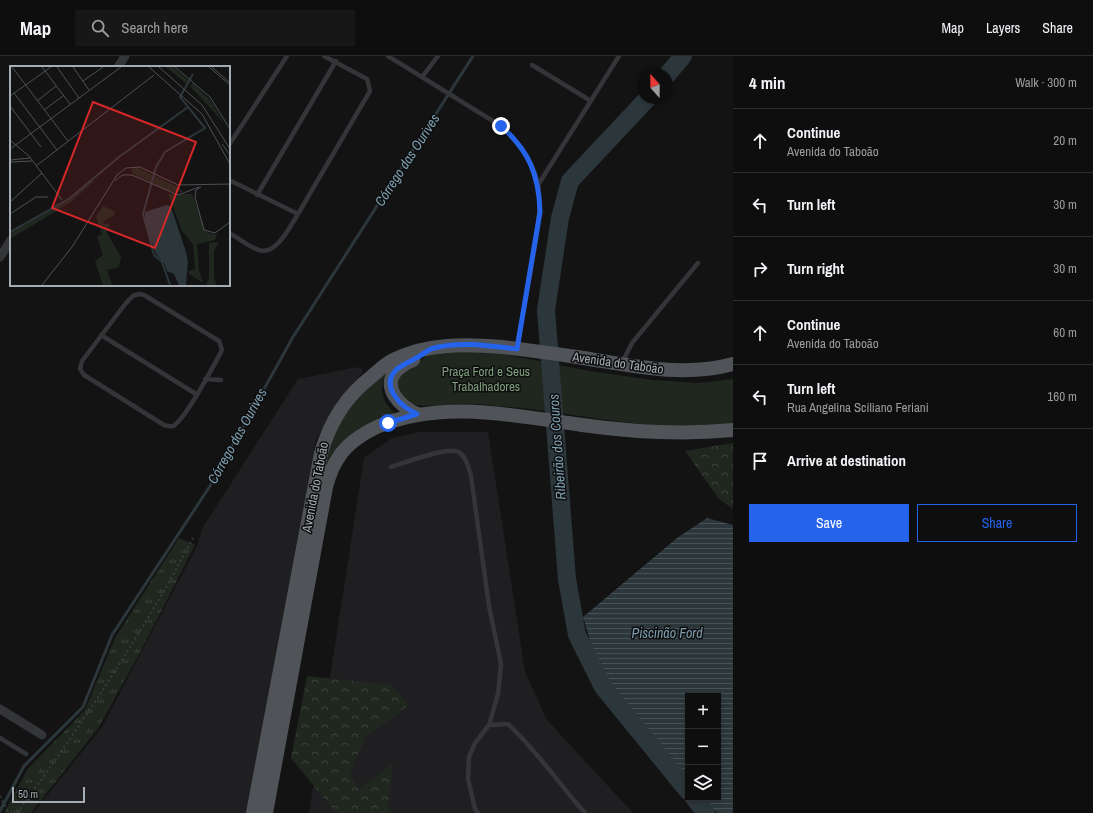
<!DOCTYPE html>
<meta charset="utf-8">
<style>
body{margin:0;font-family:"Archivo Narrow",sans-serif;background:#171718;color:#f1f3f6}
.controls{position:absolute;right:12px;bottom:12px;display:grid;overflow:hidden;border-radius:0px;box-shadow:0 2px 6px #0003}
.controls button{width:36px;height:36px;display:grid;place-items:center;padding:0;border:0;border-bottom:1px solid #2e2e2f;background:#0e0e0f;color:#f1f3f6;font:20px sans-serif}
.compass{position:absolute;left:637px;top:12px;width:36px;height:36px;border-radius:50%;background:#0e0e0f;box-shadow:0 2px 6px #0003;rotate:339deg}
.scale{position:absolute;left:12px;bottom:10px;width:73px;box-sizing:border-box;padding-left:4px;border:2px solid #a5acb4;border-top:0;font-size:11px;line-height:14px;white-space:nowrap;color:#a5acb4;-webkit-text-stroke:3px #0e0e0f;paint-order:stroke}
.stop{position:absolute;width:12px;height:12px;margin:-9px;border:3px solid #2563eb;border-radius:50%;background:#fff}
.stop.end{background:#2563eb;border-color:#fff;box-shadow:0 1px 4px #0008}
.list{margin:0;padding:0;list-style:none}
h2{display:flex;justify-content:space-between;align-items:center;height:52px;margin:0;padding:0 16px;font-size:17px}
h2 small{font-size:13px;font-weight:400;color:#9b9c9e}
.list li{display:grid;grid-template-columns:26px 1fr auto;gap:12px;align-items:center;box-sizing:border-box;height:64px;padding:0 16px;border-top:1px solid #2e2e2f}
.list b{display:block;font-size:15px;white-space:nowrap}
.list p{margin:0;font-size:13px;white-space:nowrap;color:#9b9c9e}
.list em{font-size:13px;font-style:normal;color:#9b9c9e}
.actions{display:flex;gap:8px;padding:12px 16px}
.actions a{flex:1;padding:9px 0;border:1px solid #2563eb;border-radius:0px;text-align:center;font-size:14px;color:#2563eb}
.actions .main{background:#2563eb;color:#fff}
.icon{flex:none;width:22px;height:22px;fill:none;stroke:currentColor;stroke-width:2;stroke-linecap:round;stroke-linejoin:round}
.map{position:relative;flex:none;width:733px;height:757px;overflow:hidden}
header{display:flex;align-items:center;gap:24px;box-sizing:border-box;height:56px;padding:0 20px;background:#0e0e0f;border-bottom:1px solid #2e2e2f}
header strong{font-size:19px}
nav{display:flex;gap:22px;margin-inline-start:auto;font-size:14px}
.search{width:280px;height:36px;background:#171718;display:flex;align-items:center;gap:10px;box-sizing:border-box;padding:0 14px;border-radius:0px;color:#9b9c9e;font-size:15px}
main{display:flex}
aside{flex:1;background:#0e0e0f}
.map>svg:first-child{display:block}
</style>
<header>
<strong>Map</strong>
<div class="search"><svg class="icon" aria-label="search" viewBox="0 0 24 24"><circle cx="10" cy="10" r="6"/><path d="M15 15l6 6"/></svg>Search here</div>
<nav><a>Map</a><a>Layers</a><a>Share</a></nav>
</header>
<main>
<div class="map">
<svg width="733" height="757" viewBox="0 0 733 757">
<defs>
<pattern id="grass-tufts" width="24" height="20" patternUnits="userSpaceOnUse"><rect width="24" height="20" fill="#1f271f"/><path d="M3 7l-1-3M5 7V3M7 7l1-3M15 17l-1-3M17 17v-4M19 17l1-3" fill="none" stroke="#3d443d"/></pattern>
<pattern id="forest-crowns" width="20" height="18" patternUnits="userSpaceOnUse"><rect width="20" height="18" fill="#1f271f"/><path d="M2 6a3 3 0 1 1 6 0M12 15a3 3 0 1 1 6 0" fill="none" stroke="#3d443d"/></pattern>
<pattern id="water-rules" width="6" height="5" patternUnits="userSpaceOnUse"><rect width="6" height="5" fill="#2c373c"/><path d="M0 2.5h6" fill="none" stroke="#485156"/></pattern>
</defs>
<rect width="100%" height="100%" fill="#131314"/>
<!-- built -->
<path fill="#1f1f21" d="M 357,311 L 363,314 L 362,317 L 337,347 L 316,384 L 250,757 L 33,757 L 102,671 L 196,492 L 203,471 L 298,323 Z
M 420,376 L 488,376 L 525,616 L 547,664 L 633,757 L 309,757 L 364,402 L 392,382 Z"/>
<!-- grass -->
<path fill="url(#grass-tufts)" d="M 179,482 L 195,489 L 143,591 L 99,671 L 31,757 L 4,757 L 27,714 L 85,654 L 115,582 Z"/>
<!-- forest -->
<path fill="url(#forest-crowns)" d="M 733,387 L 733,453 L 719,443 L 685,395 Z
M 307,620 L 391,629 L 409,649 L 365,681 L 350,718 L 358,733 L 393,708 L 388,749 L 392,757 L 336,757 L 291,702 Z"/>
<!-- green -->
<path fill="#1f271f" d="M 444,295 L 487,295 L 589,315 L 653,324 L 701,327 L 733,323 L 733,367 C 653,379 576,355 497,350 C 485,349 472,347 460,348 C 443,348 422,353 406,346 L 396,328 C 406,309 423,300 444,295 Z
M 386,318 C 377,335 384,348 398,360 L 322,415 L 341,358 L 378,320 Z"/>
<!-- water -->
<path fill="url(#water-rules)" d="M 707,462 L 733,469 L 733,757 L 717,757 L 704,742 L 718,742 L 718,640 L 688,640 L 688,724 L 615,635 L 593,595 L 583,561 L 677,482 Z"/>
<g fill="none" stroke-linecap="round" stroke-linejoin="round">
<!-- stream -->
<path stroke="#2c373c" stroke-width="3" d="M 0,755 L 24,710 L 83,651 L 112,579 L 210,430 L 293,281 L 473,0"/>
<!-- river -->
<path stroke="#2c373c" stroke-width="18" d="M 667,19 L 683,0
M 648,42 L 570,125 L 560,162 L 546,254 L 567,523 L 577,579 L 603,631 L 688,735
M 694,742 L 706,757"/>
<!-- path -->
<path stroke="#3a3c40" stroke-width="2" stroke-dasharray="2 3" stroke-linecap="butt" d="M 0,740 L 8,756 L 12,757
M 17,757 C 82,669 142,578 193,482"/>
<!-- service -->
<path stroke="#343539" stroke-width="4.5" d="M 388,0 L 501,70 C 550,114 542,148 532,207 C 527,235 522,263 517,291
M 532,9 L 591,45
M 422,21 L 438,0
M 229,89 L 287,0
M 229,124 L 298,158 L 370,35 L 367,23 L 324,0
M 538,129 L 619,0
M 257,139 L 336,5
M 229,177 C 239,182 249,191 259,194 C 276,200 291,169 298,158
M 139,238 L 144,239 L 219,285 L 222,294 C 214,309 186,363 173,370 C 170,371 167,370 164,369 L 84,319 L 80,313 L 82,305 L 126,247 L 133,240 Z
M 101,279 L 196,338
M 622,307 L 632,287 L 698,207
M 205,323 L 221,324
M 391,411 C 404,407 444,392 455,395 C 466,397 468,411 471,420 L 489,550 L 501,608 L 498,638 L 489,669 L 475,687 L 469,701 L 468,723 L 475,753 L 478,757
M 489,669 L 508,668 C 537,695 559,728 585,757
M 0,682 L 26,698"/>
<!-- minor -->
<path stroke="#343539" stroke-width="9" d="M 118,11 L 125,0
M 0,201 L 11,184
M 0,653 L 42,679"/>
<!-- primary -->
<path stroke="#505358" stroke-width="14" d="M 413,304 C 408,306 401,310 397,314 C 380,331 401,351 417,358
M 253,757 L 321,397 C 330,366 345,341 371,321 C 378,315 385,308 393,304 C 427,287 466,288 502,291 C 527,294 552,297 577,301 C 629,309 682,322 733,308
M 266,757 L 326,431 C 329,420 332,410 339,401 C 348,386 364,377 379,370 C 444,343 515,360 582,369 C 632,376 683,379 733,374"/>
</g>
<g fill="none" stroke-linecap="round" stroke-linejoin="round">
<!-- route -->
<path stroke="#2563eb" stroke-width="5" d="M 388,367 L 417,358 C 401,351 379,330 397,313 C 403,308 412,305 418,301 C 423,298 429,293 434,292 C 460,285 490,290 517,293 L 540,156 C 539,119 529,95 501,70"/>
</g>
<g text-anchor="middle" dominant-baseline="central" stroke-width="3" stroke-linejoin="round" paint-order="stroke">
<!-- street labels -->
<g font-size="13" fill="#a5acb4" stroke="#0e0e0f">
<text transform="translate(618 307) rotate(8)">Avenida do Taboão</text>
<text transform="translate(315 431) rotate(-79)">Avenida do Taboão</text>
</g>
<!-- park labels -->
<g font-size="13" fill="#7f9f7c" stroke="#0e0e0f">
<text x="486" y="315">Praça Ford e Seus<tspan x="486" dy="15">Trabalhadores</tspan></text>
</g>
<!-- water labels -->
<g font-size="14" font-style="italic" fill="#7c9eaf" stroke="#0e0e0f">
<text transform="translate(407 104) rotate(-57)">Córrego das Ourives</text>
<text transform="translate(237 380) rotate(-61)">Córrego das Ourives</text>
<text transform="translate(557 391) rotate(-94)">Ribeirão dos Couros</text>
<text x="667" y="577">Piscinão Ford</text>
</g>
</g>
<!-- overview -->
<g transform="translate(10 10)">
<rect width="220" height="220" fill="#131314"/>
<path d="M 156,1 L 163,1 L 179,15 L 177,18 ZM 183,17 L 200,34 L 214,57 L 180,20 ZM 82,113 L 84,115 L 61,136 L 0,173 L 0,167 L 4,164 L 60,132 Z" fill="#1f271f"/>
<path d="M 158,128 L 182,128 L 196,166 L 207,169 L 205,174 L 187,178 L 189,204 L 193,217 L 179,208 L 179,205 L 185,203 L 183,178 L 172,165 ZM 93,140 L 104,145 L 105,149 L 93,156 L 94,158 L 100,157 L 97,167 L 111,191 L 109,201 L 97,204 L 102,219 L 93,219 L 85,195 L 93,189 L 87,171 L 92,168 L 86,150 ZM 209,176 L 204,185 L 204,212 L 207,219 L 196,219 L 199,212 L 199,177 Z" fill="#1f271f"/>
<path d="M 126,101 L 170,122 L 172,126 L 167,127 L 154,123 L 122,107 L 121,103 Z" fill="#1f271f"/>
<path d="M 157,139 L 161,141 L 176,186 L 178,196 L 176,219 L 169,219 L 164,208 L 157,205 L 154,197 L 146,188 L 135,158 L 135,146 Z" fill="#2c373c"/>
<path fill="none" stroke="#2c373c" stroke-width="2" d="M 0,166 L 60,132 L 109,91 L 178,41M 160,219 L 152,196 L 144,189 L 133,148 L 146,101 L 155,86 L 195,62 L 170,31 L 183,8"/>
<path fill="none" stroke="#4d5054" stroke-width="1" d="M 2,1 L 58,75M 32,1 L 60,38M 47,1 L 69,32M 63,1 L 79,24M 139,1 L 192,48 L 220,98M 149,1 L 192,39 L 220,83M 165,1 L 200,31 L 220,63M 199,1 L 220,19M 202,1 L 220,17M 73,15 L 93,1M 4,27 L 47,84M 0,30 L 41,1M 27,35 L 46,20M 0,40 L 31,81M 34,44 L 53,30M 0,74 L 19,90 L 52,134M 212,78 L 220,89M 0,83 L 111,1M 0,94 L 20,92M 0,96 L 22,95M 26,100 L 144,9M 105,115 L 112,109 L 122,109 L 168,129 L 189,121M 191,121 L 186,124 L 185,131 L 194,164 L 205,167 L 220,156M 0,136 L 32,107M 0,148 L 26,131 L 38,131M 32,219 L 62,181 L 107,109 L 116,102 L 130,101 L 168,119 L 220,118"/>
<path fill="#d62828" fill-opacity="0.15" stroke="#d62828" stroke-width="2" d="M 83,36 L 186,76 L 145,182 L 42,142 Z"/>
<rect width="220" height="220" fill="none" stroke="#a5acb4" stroke-width="2"/>
</g>
</svg>
<div class="controls">
<button>+</button>
<button>−</button>
<button><svg class="icon" aria-label="layers" viewBox="0 0 24 24"><path d="M12 4l9 5-9 5-9-5zM3 14l9 5 9-5"/></svg></button>
</div>
<svg class="compass" viewBox="-18 -18 36 36"><path d="M0-13l5 13h-10z" fill="#e53935"/><path d="M0 13l5-13h-10z" fill="#9b9c9e"/></svg>
<div class="scale">50 m</div>
<div class="stop" style="left:388px;top:367px"></div>
<div class="stop end" style="left:501px;top:70px"></div>
</div>
<aside>
<h2>4 min<small>Walk · 300 m</small></h2>
<ul class="list">
<li><svg class="icon" aria-label="ahead" viewBox="0 0 24 24"><path d="M12 20V5M6 11l6-6 6 6"/></svg><div><b>Continue</b><p>Avenida do Taboão</p></div><em>20 m</em></li>
<li><svg class="icon" aria-label="left" viewBox="0 0 24 24"><path d="M17 20v-9H6M10 6l-5 5 5 5"/></svg><div><b>Turn left</b></div><em>30 m</em></li>
<li><svg class="icon" aria-label="right" viewBox="0 0 24 24"><path d="M7 20v-9h11M14 6l5 5-5 5"/></svg><div><b>Turn right</b></div><em>30 m</em></li>
<li><svg class="icon" aria-label="ahead" viewBox="0 0 24 24"><path d="M12 20V5M6 11l6-6 6 6"/></svg><div><b>Continue</b><p>Avenida do Taboão</p></div><em>60 m</em></li>
<li><svg class="icon" aria-label="left" viewBox="0 0 24 24"><path d="M17 20v-9H6M10 6l-5 5 5 5"/></svg><div><b>Turn left</b><p>Rua Angelina Sciliano Feriani</p></div><em>160 m</em></li>
<li><svg class="icon" aria-label="arrive" viewBox="0 0 24 24"><path d="M6 21V4h12l-3 4 3 4H6"/></svg><div><b>Arrive at destination</b></div></li>
</ul>
<div class="actions"><a class="main">Save</a><a>Share</a></div>
</aside>
</main>
